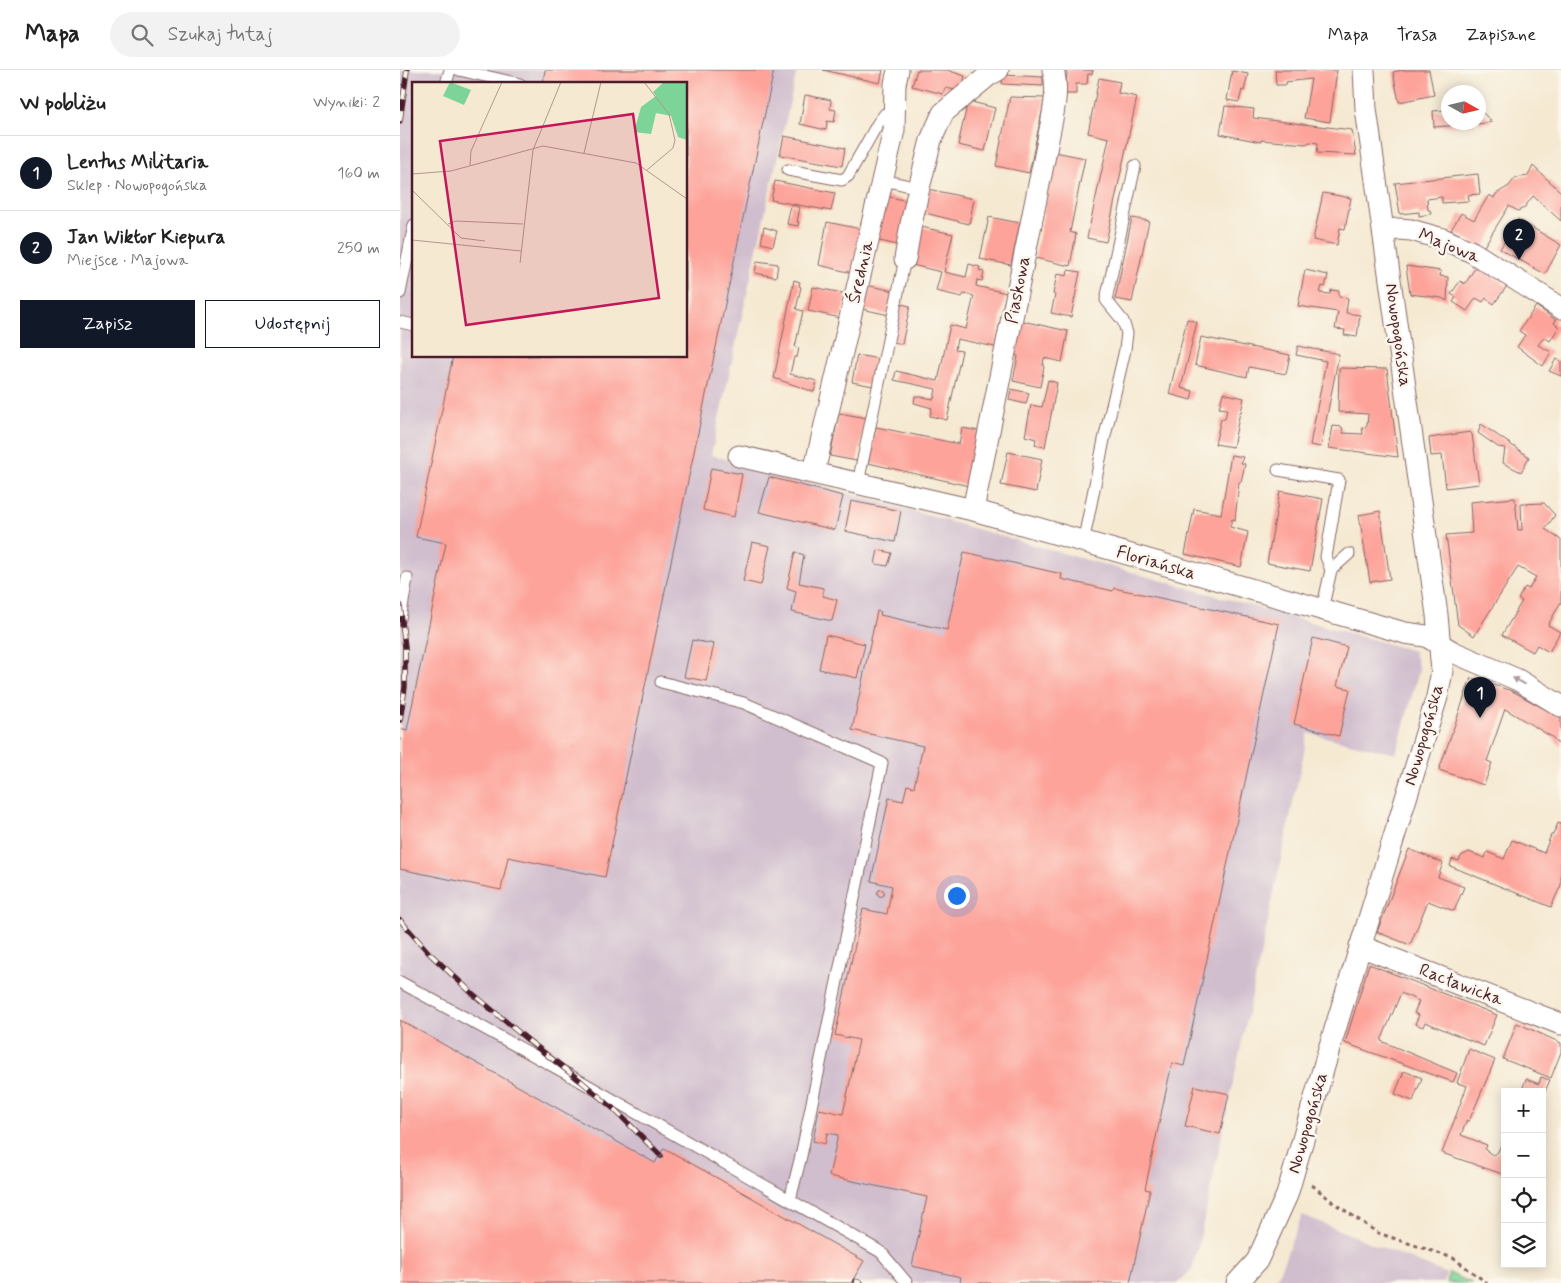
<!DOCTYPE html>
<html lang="pl">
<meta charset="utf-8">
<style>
body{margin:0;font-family:Mynerve,sans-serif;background:#f2f2f2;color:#222}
.controls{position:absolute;right:15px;bottom:15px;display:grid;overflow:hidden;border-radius:0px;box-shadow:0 2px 12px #0003}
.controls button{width:45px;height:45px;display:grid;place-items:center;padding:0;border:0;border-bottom:1px solid #e0e0e0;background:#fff;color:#222;font:25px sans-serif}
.compass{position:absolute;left:1041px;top:15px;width:45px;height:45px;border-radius:50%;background:#fff;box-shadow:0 2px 12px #0003;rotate:98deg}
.you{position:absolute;left:556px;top:825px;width:18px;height:18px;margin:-12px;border:4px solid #fff;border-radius:50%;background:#1a73e8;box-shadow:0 0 0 8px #1a73e833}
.badge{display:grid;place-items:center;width:32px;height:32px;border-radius:50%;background:#111827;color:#fff;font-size:16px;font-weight:700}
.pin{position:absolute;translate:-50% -41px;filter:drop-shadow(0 1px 2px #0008)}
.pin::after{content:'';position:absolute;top:26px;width:18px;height:15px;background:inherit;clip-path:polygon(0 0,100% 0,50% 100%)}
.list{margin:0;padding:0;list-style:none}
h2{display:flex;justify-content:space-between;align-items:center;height:65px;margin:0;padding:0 20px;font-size:21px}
h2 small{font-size:16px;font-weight:400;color:#767676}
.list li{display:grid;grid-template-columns:32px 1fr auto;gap:15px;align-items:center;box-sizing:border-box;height:75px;padding:0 20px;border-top:1px solid #e0e0e0}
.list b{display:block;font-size:19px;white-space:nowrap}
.list p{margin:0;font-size:16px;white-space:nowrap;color:#767676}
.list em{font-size:16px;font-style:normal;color:#767676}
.actions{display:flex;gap:10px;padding:15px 20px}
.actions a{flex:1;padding:11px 0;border:1px solid #111827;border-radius:0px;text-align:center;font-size:18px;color:#111827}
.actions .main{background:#111827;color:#fff}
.icon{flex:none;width:28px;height:28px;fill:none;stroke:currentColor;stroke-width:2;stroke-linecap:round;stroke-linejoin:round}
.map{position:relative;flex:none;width:1161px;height:1213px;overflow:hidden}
header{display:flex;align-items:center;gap:30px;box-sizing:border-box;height:70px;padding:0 25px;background:#fff;border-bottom:1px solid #e0e0e0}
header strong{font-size:24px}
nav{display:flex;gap:28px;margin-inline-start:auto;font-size:18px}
.search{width:350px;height:45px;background:#f2f2f2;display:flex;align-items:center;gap:12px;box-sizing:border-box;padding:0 18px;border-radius:28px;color:#767676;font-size:19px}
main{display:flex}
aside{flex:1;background:#fff}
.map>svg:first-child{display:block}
</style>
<header>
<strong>Mapa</strong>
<div class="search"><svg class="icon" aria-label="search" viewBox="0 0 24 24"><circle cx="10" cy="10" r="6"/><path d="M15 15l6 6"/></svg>Szukaj tutaj</div>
<nav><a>Mapa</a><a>Trasa</a><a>Zapisane</a></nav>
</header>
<main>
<aside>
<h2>W pobliżu<small>Wyniki: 2</small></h2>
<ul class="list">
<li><span class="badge">1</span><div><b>Lentus Militaria</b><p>Sklep · Nowopogońska</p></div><em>160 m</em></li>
<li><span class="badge">2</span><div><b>Jan Wiktor Kiepura</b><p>Miejsce · Majowa</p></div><em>250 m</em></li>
</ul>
<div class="actions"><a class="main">Zapisz</a><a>Udostępnij</a></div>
</aside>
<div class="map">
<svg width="1161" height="1213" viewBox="0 0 1161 1213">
<rect width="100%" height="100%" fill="#fbf7ec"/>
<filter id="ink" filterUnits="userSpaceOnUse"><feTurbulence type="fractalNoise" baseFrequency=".02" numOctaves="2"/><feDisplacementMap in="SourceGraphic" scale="10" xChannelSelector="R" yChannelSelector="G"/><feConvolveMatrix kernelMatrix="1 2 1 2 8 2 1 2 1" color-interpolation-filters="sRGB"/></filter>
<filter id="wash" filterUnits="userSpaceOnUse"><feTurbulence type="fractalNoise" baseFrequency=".0096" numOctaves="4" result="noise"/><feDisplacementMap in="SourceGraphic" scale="20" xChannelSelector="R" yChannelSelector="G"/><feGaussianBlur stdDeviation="1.12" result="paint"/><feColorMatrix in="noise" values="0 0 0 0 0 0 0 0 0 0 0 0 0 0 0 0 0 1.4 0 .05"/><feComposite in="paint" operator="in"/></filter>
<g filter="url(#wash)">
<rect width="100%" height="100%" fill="#f5e9d2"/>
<!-- industrial -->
<path fill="#d0bdcd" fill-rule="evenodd" d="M 0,0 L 397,0 L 311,385 L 1014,581 L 1019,600 L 996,684 L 908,663 L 798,1177 L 792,1199 L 778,1213 L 0,1213 ZM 14,14 L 286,14 L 286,286 L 14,286 Z
M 902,1145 L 1047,1204 L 1044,1213 L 875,1213 Z"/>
<!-- green -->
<path fill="#7cd499" stroke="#637a62" d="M 1049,1203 L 1072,1213 L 1047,1213 Z"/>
<g id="blocks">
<!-- building -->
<path fill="#fda39a" d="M 145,0 L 374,0 L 205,807 L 108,787 L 101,820 L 0,799 L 0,658 L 7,660 L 46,473 L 16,467 L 53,286 L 286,286 L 286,14 L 143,14 Z
M 423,0 L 483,0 L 480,13 Z
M 517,0 L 547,0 L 565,6 L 561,21 L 545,18 L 543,24 L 512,16 Z
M 667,0 L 693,0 L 692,4 L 688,4 L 687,14 L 676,14 L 676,24 L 666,24 Z
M 875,0 L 937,0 L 930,52 L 904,48 L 911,9 L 886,12 L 886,15 L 876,15 Z
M 1002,0 L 1029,0 L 1034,25 L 999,32 L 993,2 Z
M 832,1 L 848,4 L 844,21 L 842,20 L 839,32 L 827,30 Z
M 603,5 L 643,7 L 643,16 L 602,14 Z
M 699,8 L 720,12 L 718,23 L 737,27 L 706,172 L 687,168 L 709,68 L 688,63 Z
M 405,25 L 431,30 L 430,39 L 436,40 L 434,52 L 427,51 L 426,60 L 400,54 Z
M 610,27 L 645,28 L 629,103 L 596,96 Z
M 568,31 L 595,38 L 585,81 L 558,75 Z
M 825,36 L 854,39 L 853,48 L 952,60 L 956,85 L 917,83 L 918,73 L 910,72 L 906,74 L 861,70 L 861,72 L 820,64 Z
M 1078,38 L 1092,52 L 1078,54 Z
M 1048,40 L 1048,52 L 1075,52 L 1075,54 L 1034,57 L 1033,41 Z
M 384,66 L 445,78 L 442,96 L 380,85 Z
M 655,82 L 685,88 L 670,162 L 676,164 L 670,196 L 635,188 Z
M 1133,96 L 1161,122 L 1161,151 L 1133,126 L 1124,138 L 1118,141 L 1109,136 L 1083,178 L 1051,160 L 1061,143 L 1074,150 L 1089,125 L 1094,128 L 1096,124 L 1109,116 L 1115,108 L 1128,106 Z
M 1078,104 L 1080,124 L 1068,125 L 1069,131 L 1042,133 L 1042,127 L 1027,129 L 1028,140 L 1030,140 L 1031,144 L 1019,146 L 1019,142 L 1000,144 L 995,113 Z
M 375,111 L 435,123 L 431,141 L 371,130 Z
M 523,118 L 574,129 L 569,154 L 517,141 Z
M 923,123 L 951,128 L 945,159 L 940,158 L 937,175 L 913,170 Z
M 486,126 L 512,132 L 501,176 L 476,170 Z
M 391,135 L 400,137 L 397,152 L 399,152 L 398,156 L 387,154 Z
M 589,147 L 620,153 L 611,195 L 580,189 Z
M 732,148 L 749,151 L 732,232 L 715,229 Z
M 1118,149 L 1161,175 L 1145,204 L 1100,179 Z
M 427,152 L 461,159 L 452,203 L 419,195 Z
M 364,157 L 377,161 L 373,176 L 361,173 Z
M 521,157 L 553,164 L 544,202 L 566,207 L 569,194 L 580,197 L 579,200 L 584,202 L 582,211 L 577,210 L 576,216 L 606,223 L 595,277 L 557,269 L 555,280 L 562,281 L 547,350 L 530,346 L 532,338 L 514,333 L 515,326 L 534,329 L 536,319 L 494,310 L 496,301 L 538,311 L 550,255 L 566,259 L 574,226 L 564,224 L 562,227 L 536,221 L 541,202 L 512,195 Z
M 357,191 L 378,194 L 376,207 L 355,203 Z
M 1077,195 L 1107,216 L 1094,234 L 1086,228 L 1083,232 L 1076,228 L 1067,241 L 1053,232 L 1056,227 L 1051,224 L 1060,211 L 1065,214 Z
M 1006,196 L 1041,201 L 1040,206 L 1048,207 L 1047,231 L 1042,228 L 1010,224 Z
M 668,200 L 680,202 L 671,247 L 651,243 L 655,225 L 653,224 L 657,204 L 667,206 Z
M 905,200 L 928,205 L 925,217 L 922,216 L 920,223 L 930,224 L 931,220 L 939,221 L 939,227 L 948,228 L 946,243 L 960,245 L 957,267 L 944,265 L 945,260 L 935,259 L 938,242 L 898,236 Z
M 394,210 L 400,212 L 399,216 L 401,217 L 396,239 L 403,241 L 395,277 L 399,278 L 397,287 L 394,287 L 390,304 L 417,311 L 414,322 L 374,308 Z
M 466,215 L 494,221 L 489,245 L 462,239 Z
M 413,217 L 447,224 L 441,248 L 408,241 Z
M 501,234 L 510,236 L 502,274 L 493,272 Z
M 1136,236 L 1156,250 L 1154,253 L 1159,257 L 1150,271 L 1144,267 L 1138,275 L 1151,282 L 1143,296 L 1117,277 L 1125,265 L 1119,261 Z
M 787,249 L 797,252 L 781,318 L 793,321 L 791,330 L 769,324 Z
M 622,251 L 668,261 L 662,292 L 644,288 L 643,296 L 644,297 L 640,317 L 613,311 L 618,286 L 614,285 Z
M 801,267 L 890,285 L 886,304 L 849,297 L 847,307 L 795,295 Z
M 898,276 L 939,284 L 921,377 L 910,375 L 926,291 L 896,285 Z
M 457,285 L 479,289 L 473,316 L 452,312 Z
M 1156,289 L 1161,291 L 1161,306 L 1149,301 Z
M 939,298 L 987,299 L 998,387 L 929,378 L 933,356 L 942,357 L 943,363 L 963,364 L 962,357 L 967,356 L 968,344 L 938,342 Z
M 648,310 L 657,313 L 645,377 L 635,375 L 636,369 L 625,366 L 631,335 L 642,337 Z
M 611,319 L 629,323 L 626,334 L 609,330 Z
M 823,323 L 844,328 L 841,342 L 840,342 L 833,377 L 815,374 L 821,349 L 825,349 L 827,339 L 819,338 Z
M 439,343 L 467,348 L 457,391 L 430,386 Z
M 1081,354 L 1129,387 L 1121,402 L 1103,393 L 1105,378 L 1098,377 L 1078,363 Z
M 476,357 L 559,374 L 562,358 L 579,361 L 569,416 L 468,393 Z
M 1070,362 L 1072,364 L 1079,414 L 1046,418 L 1042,385 L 1031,386 L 1029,368 Z
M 608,382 L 642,389 L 636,422 L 601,415 Z
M 831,385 L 843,387 L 841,393 L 845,394 L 841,412 L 839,412 L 835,450 L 832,449 L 830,457 L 848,462 L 841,497 L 785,484 L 794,439 L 821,444 Z
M 311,398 L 342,404 L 334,447 L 303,440 Z
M 369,407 L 443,426 L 435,460 L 359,442 Z
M 880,421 L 923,429 L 910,501 L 867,493 Z
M 1115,428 L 1118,460 L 1122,460 L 1121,434 L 1144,433 L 1155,445 L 1145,459 L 1161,470 L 1161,532 L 1148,555 L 1160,562 L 1149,582 L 1137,575 L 1133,582 L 1102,565 L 1122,531 L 1118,529 L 1125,517 L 1129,519 L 1136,507 L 1118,497 L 1074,566 L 1058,555 L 1046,465 L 1072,463 L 1070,432 Z
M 451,431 L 501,441 L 495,472 L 445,461 Z
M 980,441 L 990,509 L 970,512 L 959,445 Z
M 352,472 L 370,476 L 361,515 L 343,511 Z
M 478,480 L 492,483 L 488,496 L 475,494 Z
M 395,482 L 404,485 L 399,513 L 423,518 L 423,526 L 437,530 L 432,551 L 392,542 L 396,521 L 387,518 Z
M 564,482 L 662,504 L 661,509 L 713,521 L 714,518 L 879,554 L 784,996 L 772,993 L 745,1119 L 750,1120 L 730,1213 L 560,1213 L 561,1207 L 512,1196 L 527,1127 L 429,1106 L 438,1065 L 427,1063 L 425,1074 L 413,1071 L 419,1039 L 443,1044 L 459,970 L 435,965 L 463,839 L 487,844 L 492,816 L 471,811 L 489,728 L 503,731 L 507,715 L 514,717 L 523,676 L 452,660 L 477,541 L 481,542 L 480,545 L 547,560 Z
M 426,565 L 465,574 L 457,608 L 419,599 Z
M 913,568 L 947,577 L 937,616 L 950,619 L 939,666 L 894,654 Z
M 292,570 L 314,574 L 306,611 L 284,607 Z
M 1071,608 L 1112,621 L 1161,648 L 1161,677 L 1152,667 L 1105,639 L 1087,691 L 1092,693 L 1084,715 L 1039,700 Z
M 1158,753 L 1161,754 L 1161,815 L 1151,837 L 1050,796 L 1052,789 L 1059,791 L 1061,786 L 1069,782 L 1085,788 L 1087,782 L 1104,789 L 1112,770 L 1144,783 L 1151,765 L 1153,765 Z
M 1009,779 L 1043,793 L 1038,807 L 1064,817 L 1054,841 L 1028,831 L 1010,875 L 977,862 Z
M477.5 823a3.5 3.5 0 1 1 7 0a3.5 3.5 0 1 1-7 0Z
M 969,894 L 1097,945 L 1084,976 L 1025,952 L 1023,957 L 1015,954 L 1019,945 L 1014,943 L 1019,931 L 1001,923 L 981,971 L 1057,1003 L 1053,1012 L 945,973 Z
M 0,950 L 255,1093 L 264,1078 L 464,1191 L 451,1213 L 0,1213 Z
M 1117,953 L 1161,973 L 1161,982 L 1151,1008 L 1103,989 Z
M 1069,979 L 1095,990 L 1069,1051 L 1067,1050 L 1061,1065 L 1087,1075 L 1085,1080 L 1093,1085 L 1098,1082 L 1105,1065 L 1105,1105 L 1042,1083 L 1067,1016 L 1057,1013 Z
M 1004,1001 L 1022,1008 L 1013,1031 L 995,1024 Z
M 1141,1007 L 1150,1010 L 1142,1028 L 1142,1022 L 1121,1022 L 1126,1009 L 1139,1014 Z
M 795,1016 L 829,1024 L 820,1064 L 785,1056 Z"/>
</g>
</g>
<g filter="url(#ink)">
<use href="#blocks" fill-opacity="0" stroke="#866665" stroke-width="1"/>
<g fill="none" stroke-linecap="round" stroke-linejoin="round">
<defs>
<path id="service" d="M 59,0 L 120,14
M 46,14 L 50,0
M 388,100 L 442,110 L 448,106 L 478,53 L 485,44 L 495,41
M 483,110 L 519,118
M 0,223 L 14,155
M 0,252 L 14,255
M 878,400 L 939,410 L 926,487 L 931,500 L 922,540
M 458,413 L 505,189
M 683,473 L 704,370 L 725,280 L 727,263 L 723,251 L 706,230 L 735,96
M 931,500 L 949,484
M 0,549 L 7,508
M 261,612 L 344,633 L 482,693 L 401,1086 L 390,1130
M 0,912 L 182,1012 L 481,1182 L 507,1213"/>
<path id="minor" d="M 983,161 L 998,159 L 1011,160 L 1043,169 L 1072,182 L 1161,238
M 505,189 L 511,154 L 519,118 L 531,70 L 543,43 L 589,5 L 598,0
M 339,386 L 573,440 L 1005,563 L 1026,566 L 1053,582 L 1118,610 L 1161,636
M 414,402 L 494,60 L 495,14 L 498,0
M 573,440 L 647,75 C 651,51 660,23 653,0
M 960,876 L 1161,954
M 837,1213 L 857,1191 L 887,1125 L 929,979 L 1037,627 L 1042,601 L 1037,545 L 966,39 L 964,0"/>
</defs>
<!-- service casing -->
<use href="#service" stroke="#866665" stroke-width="13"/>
<!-- minor casing -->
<use href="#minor" stroke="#866665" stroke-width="23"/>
<!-- path -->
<path stroke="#866665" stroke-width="3" stroke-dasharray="4 4" stroke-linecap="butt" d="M 912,1115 L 934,1133 L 978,1163 L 1053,1188 L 1087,1213"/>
<!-- service -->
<use href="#service" stroke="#fff" stroke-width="11"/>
<!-- minor -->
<use href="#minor" stroke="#fff" stroke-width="21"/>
<defs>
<path id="rail" d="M 0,51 L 7,0
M 0,535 L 5,577 L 5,617 L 0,650
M 0,850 L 29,883 L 73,924 L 129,971 L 182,1012 L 215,1040 L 261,1086
M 455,1211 L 461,1213"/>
</defs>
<!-- rail casing -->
<use href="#rail" stroke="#4a1f2b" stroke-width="5.5"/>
<!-- rail -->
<use href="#rail" stroke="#fbf7ec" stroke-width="4" stroke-dasharray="11" stroke-linecap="butt"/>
</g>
<!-- one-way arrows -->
<defs><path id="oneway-solid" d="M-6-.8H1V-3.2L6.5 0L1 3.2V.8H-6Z" transform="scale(1.25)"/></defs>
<use fill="#ae9aa0" href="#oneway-solid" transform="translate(1119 611) rotate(-152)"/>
</g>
<g text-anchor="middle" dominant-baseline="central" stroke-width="5" stroke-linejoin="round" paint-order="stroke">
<!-- street labels -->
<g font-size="18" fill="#4a1f2b" stroke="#fbf7ec">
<text transform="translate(1049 176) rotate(22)">Majowa</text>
<text transform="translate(461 202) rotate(-77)">Średnia</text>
<text transform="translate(618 220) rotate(-79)">Piaskowa</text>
<text transform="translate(998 265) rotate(82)">Nowopogońska</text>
<text transform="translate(756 493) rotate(16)">Floriańska</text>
<text transform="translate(1024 665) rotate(-74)">Nowopogońska</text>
<text transform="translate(1061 915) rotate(21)">Racławicka</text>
<text transform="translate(908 1053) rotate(-74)">Nowopogońska</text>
</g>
</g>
<!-- overview -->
<g transform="translate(12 12)">
<rect width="275" height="275" fill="#f5e9d2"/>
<path d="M 38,0 L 59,8 L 52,23 L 31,14 ZM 252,0 L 275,0 L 275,58 L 266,55 L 259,34 L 244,31 L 239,52 L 222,50 L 229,25 L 244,14 L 241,10 Z" fill="#7cd499"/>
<path fill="none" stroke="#b1988f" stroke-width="1" d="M 232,0 L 257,32 L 263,58 L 261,66 L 235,88M 172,71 L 189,0M 58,83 L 59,69 L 90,0M 0,92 L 39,89 L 131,64 L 224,81 L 275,117M 0,108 L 49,156 L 73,159M 36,142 L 44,139 L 111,142M 0,158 L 109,169M 108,181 L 121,68 L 149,0"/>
<path fill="#c2185b" fill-opacity="0.15" stroke="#c2185b" stroke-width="2.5" d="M 221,32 L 247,216 L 54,243 L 28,59 Z"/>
<rect width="275" height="275" fill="none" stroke="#4a1f2b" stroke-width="2.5"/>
</g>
</svg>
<div class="controls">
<button>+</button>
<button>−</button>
<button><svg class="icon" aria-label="locate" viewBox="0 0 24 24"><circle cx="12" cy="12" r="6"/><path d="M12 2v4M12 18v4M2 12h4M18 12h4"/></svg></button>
<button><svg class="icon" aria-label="layers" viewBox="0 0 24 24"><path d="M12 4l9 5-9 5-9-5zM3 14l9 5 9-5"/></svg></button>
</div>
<svg class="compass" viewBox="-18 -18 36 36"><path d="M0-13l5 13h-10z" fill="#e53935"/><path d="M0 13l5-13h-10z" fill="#767676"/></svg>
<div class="you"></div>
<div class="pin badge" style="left:1080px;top:648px">1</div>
<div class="pin badge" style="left:1119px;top:190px">2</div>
</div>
</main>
